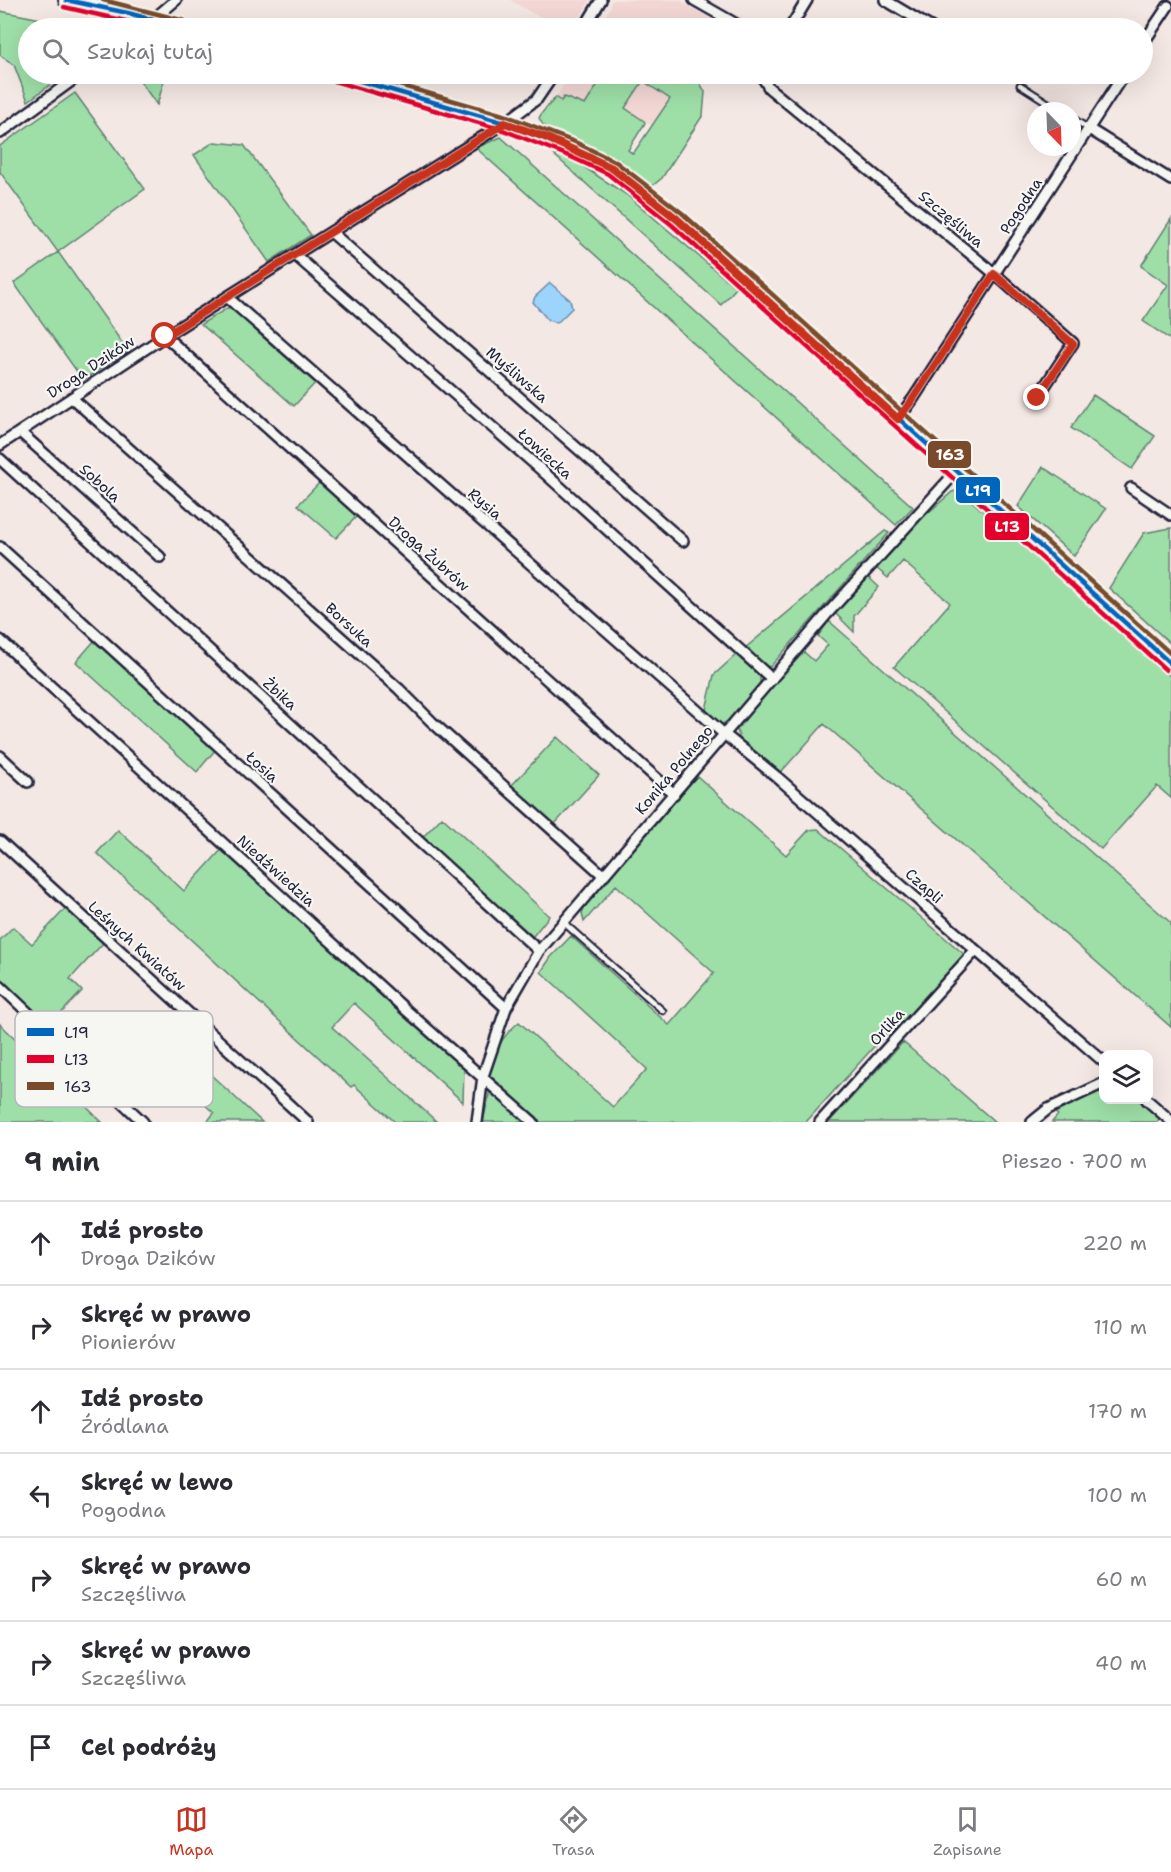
<!DOCTYPE html>
<html lang="pl">
<meta charset="utf-8">
<style>
body{margin:0;font-family:"Shantell Sans",sans-serif;background:#f2f2f3;color:#2b2b33}
.controls{position:absolute;right:18px;bottom:18px;display:grid;overflow:hidden;border-radius:12px;box-shadow:0 6px 24px #0002}
.controls button{width:54px;height:54px;display:grid;place-items:center;padding:0;border:0;border-bottom:2px solid #e1e1e2;background:#fff;color:#2b2b33;font:30px sans-serif}
.compass{position:absolute;left:1027px;top:102px;width:54px;height:54px;border-radius:50%;background:#fff;box-shadow:0 6px 24px #0002;rotate:157deg}
.stop{position:absolute;width:18px;height:18px;margin:-14px;border:4px solid #c8321e;border-radius:50%;background:#fff}
.stop.end{background:#c8321e;border-color:#fff;box-shadow:0 2px 6px #0008}
.list{margin:0;padding:0;list-style:none}
h2{display:flex;justify-content:space-between;align-items:center;height:78px;margin:0;padding:0 24px;font-size:26px}
h2 small{font-size:20px;font-weight:400;color:#7c7c81}
.list li{display:grid;grid-template-columns:39px 1fr auto;gap:18px;align-items:center;box-sizing:border-box;height:84px;padding:0 24px;border-top:2px solid #e1e1e2}
.list b{display:block;font-size:22px;white-space:nowrap}
.list p{margin:0;font-size:20px;white-space:nowrap;color:#7c7c81}
.list em{font-size:20px;font-style:normal;color:#7c7c81}
.icon{flex:none;width:33px;height:33px;fill:none;stroke:currentColor;stroke-width:2;stroke-linecap:round;stroke-linejoin:round}
.map{position:relative;flex:none;width:1171px;height:1122px;overflow:hidden}
.search{position:absolute;background:#fff;box-shadow:0 6px 24px #0002;left:18px;right:18px;top:18px;height:66px;display:flex;align-items:center;gap:15px;box-sizing:border-box;padding:0 21px;border-radius:33px;color:#7c7c81;font-size:22px}
.sheet{height:666px;background:#fff}
nav{display:flex;justify-content:space-around;align-items:center;box-sizing:border-box;height:84px;border-top:2px solid #e1e1e2;background:#fff;font-size:16px;color:#7c7c81}
nav a{display:grid;justify-items:center;gap:3px}
nav .on{color:#c8321e}
.map>svg:first-child{display:block}
</style>
<div class="map">
<svg width="1171" height="1122" viewBox="0 0 1171 1122">
<rect width="100%" height="100%" fill="#f4e8e4"/>
<filter id="ink" filterUnits="userSpaceOnUse"><feTurbulence type="fractalNoise" baseFrequency=".0167" numOctaves="2"/><feDisplacementMap in="SourceGraphic" scale="12" xChannelSelector="R" yChannelSelector="G"/><feConvolveMatrix kernelMatrix="1 2 1 2 8 2 1 2 1" color-interpolation-filters="sRGB"/></filter>
<g filter="url(#ink)">
<!-- built -->
<path fill="#f2d7d4" d="M 510,0 L 590,0 L 573,28 L 558,28 Z
M 613,0 L 679,0 L 714,21 L 710,28 L 599,28 L 611,6 L 610,4 Z
M 571,74 L 604,74 L 585,105 L 565,97 L 562,101 L 556,97 Z
M 643,81 L 670,98 L 652,126 L 625,108 Z"/>
<!-- green -->
<path fill="#9edfa8" stroke="#608072" stroke-width="1.5" fill-rule="evenodd" d="M 0,11 L 87,28 L 28,28 L 28,74 L 65,74 L 28,101 L 14,65 L 0,55 Z
M 135,74 L 166,74 L 157,105 Z
M 604,74 L 695,74 L 705,92 L 703,115 L 662,178 L 651,187 L 623,166 L 622,161 L 616,158 L 613,160 L 543,125 L 539,118 C 543,109 550,105 556,97 L 561,101 L 564,97 L 585,105 ZM 643,81 L 670,99 L 633,154 L 628,150 L 645,123 L 644,121 L 625,108 Z
M 75,93 L 145,189 L 58,252 L 128,351 L 83,380 L 14,283 L 58,252 L 0,172 L 0,146 Z
M 501,137 L 913,507 L 896,525 L 476,148 Z
M 214,142 L 244,145 L 311,235 L 269,262 L 194,155 Z
M 553,154 L 576,162 L 627,195 L 736,288 L 721,305 Z
M 1171,219 L 1171,340 L 1143,321 L 1168,285 L 1141,266 Z
M 231,306 L 317,381 L 294,406 L 201,324 Z
M 1093,395 L 1155,436 L 1132,469 L 1071,428 Z
M 1043,467 L 1106,509 L 1074,556 L 1018,506 Z
M 320,482 L 358,515 L 336,538 L 298,505 Z
M 959,490 L 1171,677 L 1171,798 L 1157,786 L 1101,849 L 894,667 L 950,603 L 903,561 L 888,578 L 875,567 L 905,533 L 952,492 Z
M 1171,528 L 1171,644 L 1109,588 L 1144,533 Z
M 885,531 L 889,533 L 770,667 L 765,666 L 744,649 Z
M 867,576 L 879,587 L 854,616 L 854,632 L 835,613 Z
M 829,621 L 1171,923 L 1171,1027 L 824,724 L 781,772 L 741,743 L 737,730 L 756,704 L 804,652 L 814,661 L 828,645 L 818,636 Z
M 95,640 L 216,749 L 197,772 L 76,662 Z
M 738,653 L 760,674 L 760,684 C 750,697 734,723 718,725 L 705,714 L 714,675 Z
M 557,737 L 599,775 L 554,825 L 511,786 Z
M 697,776 L 786,855 L 809,830 L 818,829 L 965,955 L 895,1035 L 889,1030 L 806,1122 L 538,1122 L 488,1078 C 496,1052 497,1041 519,1022 L 613,1107 L 647,1069 L 541,972 L 551,957 L 571,936 L 669,1025 L 714,973 L 616,885 L 584,922 L 582,913 L 585,906 Z
M 442,817 L 549,916 L 530,940 L 421,839 Z
M 118,830 L 184,891 L 223,848 L 464,1066 L 463,1102 L 354,1003 L 332,1027 L 437,1122 L 395,1122 L 354,1085 L 351,1087 L 97,853 Z
M 67,907 L 105,941 L 70,979 L 82,991 L 49,1026 L 0,979 L 0,940 L 13,927 L 32,944 Z
M 0,1024 L 102,1122 L 0,1122 Z
M 903,1042 L 995,1122 L 829,1122 Z
M 198,1063 L 262,1122 L 207,1122 L 214,1113 L 180,1082 Z
M 1103,1088 L 1104,1100 L 1140,1100 L 1161,1117 L 1157,1122 L 1052,1122 L 1058,1115 L 1055,1113 L 1066,1105 Z
M 490,1090 L 527,1122 L 483,1122 Z"/>
<!-- water -->
<path fill="#9cd4fc" stroke="#6b8daf" stroke-width="1.5" d="M 550,283 L 570,300 L 572,308 L 557,323 L 548,320 L 533,302 L 535,297 Z"/>
<g fill="none" stroke-linecap="round" stroke-linejoin="round">
<defs>
<path id="lane" d="M 1020,85 L 1061,111
M 1072,118 L 1089,129
M 563,922 L 663,1011"/>
<path id="street" d="M 694,0 L 743,28
M 885,0 L 932,28
M 143,28 L 176,0
M 584,28 L 601,0
M 790,28 L 807,0
M 1142,45 L 1168,6
M 763,74 L 763,78 L 769,88 L 995,274 L 1073,343 L 1037,398
M 1089,129 L 1171,180
M 0,133 L 81,74
M 331,232 L 683,541
M 295,255 L 538,467 L 772,679
M 227,297 L 724,734 L 777,777 L 1104,1062
M 165,336 L 674,794
M 72,398 L 399,689 L 432,722 L 604,876
M 898,419 L 913,399 L 1124,74
M 20,432 L 160,557
M 0,445 L 165,336 L 505,123 L 537,99 L 554,74
M 0,459 L 539,951
M 1131,488 L 1171,515
M 0,547 L 506,1008
M 0,640 L 406,1010 L 533,1122
M 0,756 L 28,782
M 0,841 L 308,1122
M 0,986 L 143,1122
M 1147,1100 L 1171,1121
M 477,1122 L 483,1076 L 506,1008 L 539,951 L 827,614 L 956,472
M 820,1122 L 975,951
M 1032,1122 L 1048,1109 L 1104,1083"/>
<path id="secondary" d="M 66,0 L 128,13 L 183,28
M 336,74 L 505,123 L 572,149 L 612,168 L 677,219 L 1171,664"/>
</defs>
<!-- lane casing -->
<use href="#lane" stroke="#22223b" stroke-width="9"/>
<!-- street casing -->
<use href="#street" stroke="#22223b" stroke-width="14"/>
<!-- secondary casing -->
<use href="#secondary" stroke="#22223b" stroke-width="18"/>
<!-- lane -->
<use href="#lane" stroke="#f6f6f2" stroke-width="4.5"/>
<!-- street -->
<use href="#street" stroke="#f6f6f2" stroke-width="9"/>
<!-- secondary -->
<use href="#secondary" stroke="#f6f6f2" stroke-width="14"/>
<defs>
<path id="bus-1" d="M 66,0 L 128,13 L 183,28
M 336,74 L 505,123 L 572,149 L 612,168 L 677,219 L 1171,664"/>
<path id="bus-2" d="M 64,7 L 156,28
M 334,81 L 503,130 L 569,156 L 608,174 L 672,225 L 1166,670"/>
<path id="bus-3" d="M 103,0 L 185,21
M 361,74 L 507,116 L 575,142 L 616,162 L 682,213 L 1171,654"/>
</defs>
<!-- bus-1 casing -->
<use href="#bus-1" stroke="#f6f6f2" stroke-width="9"/>
<!-- bus-2 casing -->
<use href="#bus-2" stroke="#f6f6f2" stroke-width="9"/>
<!-- bus-3 casing -->
<use href="#bus-3" stroke="#f6f6f2" stroke-width="9"/>
<!-- bus-1 -->
<use href="#bus-1" stroke="#0065bd" stroke-width="4.5"/>
<!-- bus-2 -->
<use href="#bus-2" stroke="#e4002b" stroke-width="4.5"/>
<!-- bus-3 -->
<use href="#bus-3" stroke="#7a4b2a" stroke-width="4.5"/>
</g>
</g>
<g fill="none" stroke-linecap="round" stroke-linejoin="round" filter="url(#ink)">
<!-- route -->
<path stroke="#c8321e" stroke-width="8" d="M 165,336 L 505,123 L 545,137 L 612,168 L 677,219 L 898,419 L 913,399 L 994,274 L 1073,344 L 1037,398"/>
</g>
<g text-anchor="middle" dominant-baseline="central" stroke-width="4.5" stroke-linejoin="round" paint-order="stroke">
<!-- street labels -->
<g font-size="15" fill="#22223b" stroke="#f6f6f2">
<text transform="translate(1021 206) rotate(-57)">Pogodna</text>
<text transform="translate(951 219) rotate(40)">Szczęśliwa</text>
<text transform="translate(91 367) rotate(-33)">Droga Dzików</text>
<text transform="translate(517 375) rotate(41)">Myśliwska</text>
<text transform="translate(545 454) rotate(42)">Łowiecka</text>
<text transform="translate(100 483) rotate(42)">Sobola</text>
<text transform="translate(485 504) rotate(41)">Rysia</text>
<text transform="translate(429 554) rotate(42)">Droga Żubrów</text>
<text transform="translate(349 625) rotate(42)">Borsuka</text>
<text transform="translate(280 694) rotate(42)">Żbika</text>
<text transform="translate(262 767) rotate(42)">Łosia</text>
<text transform="translate(674 770) rotate(-50)">Konika Polnego</text>
<text transform="translate(276 871) rotate(42)">Niedźwiedzia</text>
<text transform="translate(924 886) rotate(41)">Czapli</text>
<text transform="translate(137 946) rotate(42)">Leśnych Kwiatów</text>
<text transform="translate(887 1027) rotate(-48)">Orlika</text>
</g>
</g>
<!-- legend -->
<rect x="15" y="1011" width="198" height="96" rx="9" fill="#f6f6f2" stroke="#b6b6bb" stroke-width="1.5"/>
<rect x="27" y="1028" width="27" height="8" fill="#0065bd"/>
<rect x="27" y="1055" width="27" height="8" fill="#e4002b"/>
<rect x="27" y="1082" width="27" height="8" fill="#7a4b2a"/>
<g font-size="16" fill="#22223b">
<text x="64" y="1038">L19</text>
<text x="64" y="1065">L13</text>
<text x="64" y="1092">163</text>
</g>
<g stroke="#f6f6f2" stroke-width="2">
<rect x="927" y="440" width="45" height="29" rx="6" fill="#7a4b2a"/>
<rect x="955" y="476" width="46" height="28" rx="6" fill="#0065bd"/>
<rect x="984" y="512" width="46" height="29" rx="6" fill="#e4002b"/>
</g>
<g font-size="16" text-anchor="middle" font-weight="bold" fill="#fff">
<text x="950" y="460">163</text>
<text x="978" y="496">L19</text>
<text x="1007" y="532">L13</text>
</g>
</svg>
<div class="controls">
<button><svg class="icon" aria-label="layers" viewBox="0 0 24 24"><path d="M12 4l9 5-9 5-9-5zM3 14l9 5 9-5"/></svg></button>
</div>
<svg class="compass" viewBox="-18 -18 36 36"><path d="M0-13l5 13h-10z" fill="#e53935"/><path d="M0 13l5-13h-10z" fill="#7c7c81"/></svg>
<div class="stop" style="left:165px;top:336px"></div>
<div class="stop end" style="left:1037px;top:398px"></div>
<div class="search"><svg class="icon" aria-label="search" viewBox="0 0 24 24"><circle cx="10" cy="10" r="6"/><path d="M15 15l6 6"/></svg>Szukaj tutaj</div>
</div>
<section class="sheet">
<h2>9 min<small>Pieszo · 700 m</small></h2>
<ul class="list">
<li><svg class="icon" aria-label="ahead" viewBox="0 0 24 24"><path d="M12 20V5M6 11l6-6 6 6"/></svg><div><b>Idź prosto</b><p>Droga Dzików</p></div><em>220 m</em></li>
<li><svg class="icon" aria-label="right" viewBox="0 0 24 24"><path d="M7 20v-9h11M14 6l5 5-5 5"/></svg><div><b>Skręć w prawo</b><p>Pionierów</p></div><em>110 m</em></li>
<li><svg class="icon" aria-label="ahead" viewBox="0 0 24 24"><path d="M12 20V5M6 11l6-6 6 6"/></svg><div><b>Idź prosto</b><p>Źródlana</p></div><em>170 m</em></li>
<li><svg class="icon" aria-label="left" viewBox="0 0 24 24"><path d="M17 20v-9H6M10 6l-5 5 5 5"/></svg><div><b>Skręć w lewo</b><p>Pogodna</p></div><em>100 m</em></li>
<li><svg class="icon" aria-label="right" viewBox="0 0 24 24"><path d="M7 20v-9h11M14 6l5 5-5 5"/></svg><div><b>Skręć w prawo</b><p>Szczęśliwa</p></div><em>60 m</em></li>
<li><svg class="icon" aria-label="right" viewBox="0 0 24 24"><path d="M7 20v-9h11M14 6l5 5-5 5"/></svg><div><b>Skręć w prawo</b><p>Szczęśliwa</p></div><em>40 m</em></li>
<li><svg class="icon" aria-label="arrive" viewBox="0 0 24 24"><path d="M6 21V4h12l-3 4 3 4H6"/></svg><div><b>Cel podróży</b></div></li>
</ul>
</section>
<nav>
<a class="on"><svg class="icon" aria-label="map" viewBox="0 0 24 24"><path d="M3 6l6-2 6 2 6-2v14l-6 2-6-2-6 2zM9 4v14M15 6v14"/></svg>Mapa</a>
<a><svg class="icon" aria-label="directions" viewBox="0 0 24 24"><path d="M12 3l9 9-9 9-9-9zM9 14v-3h6M13 9l2 2-2 2"/></svg>Trasa</a>
<a><svg class="icon" aria-label="saved" viewBox="0 0 24 24"><path d="M7 4h10v16l-5-4-5 4z"/></svg>Zapisane</a>
</nav>
